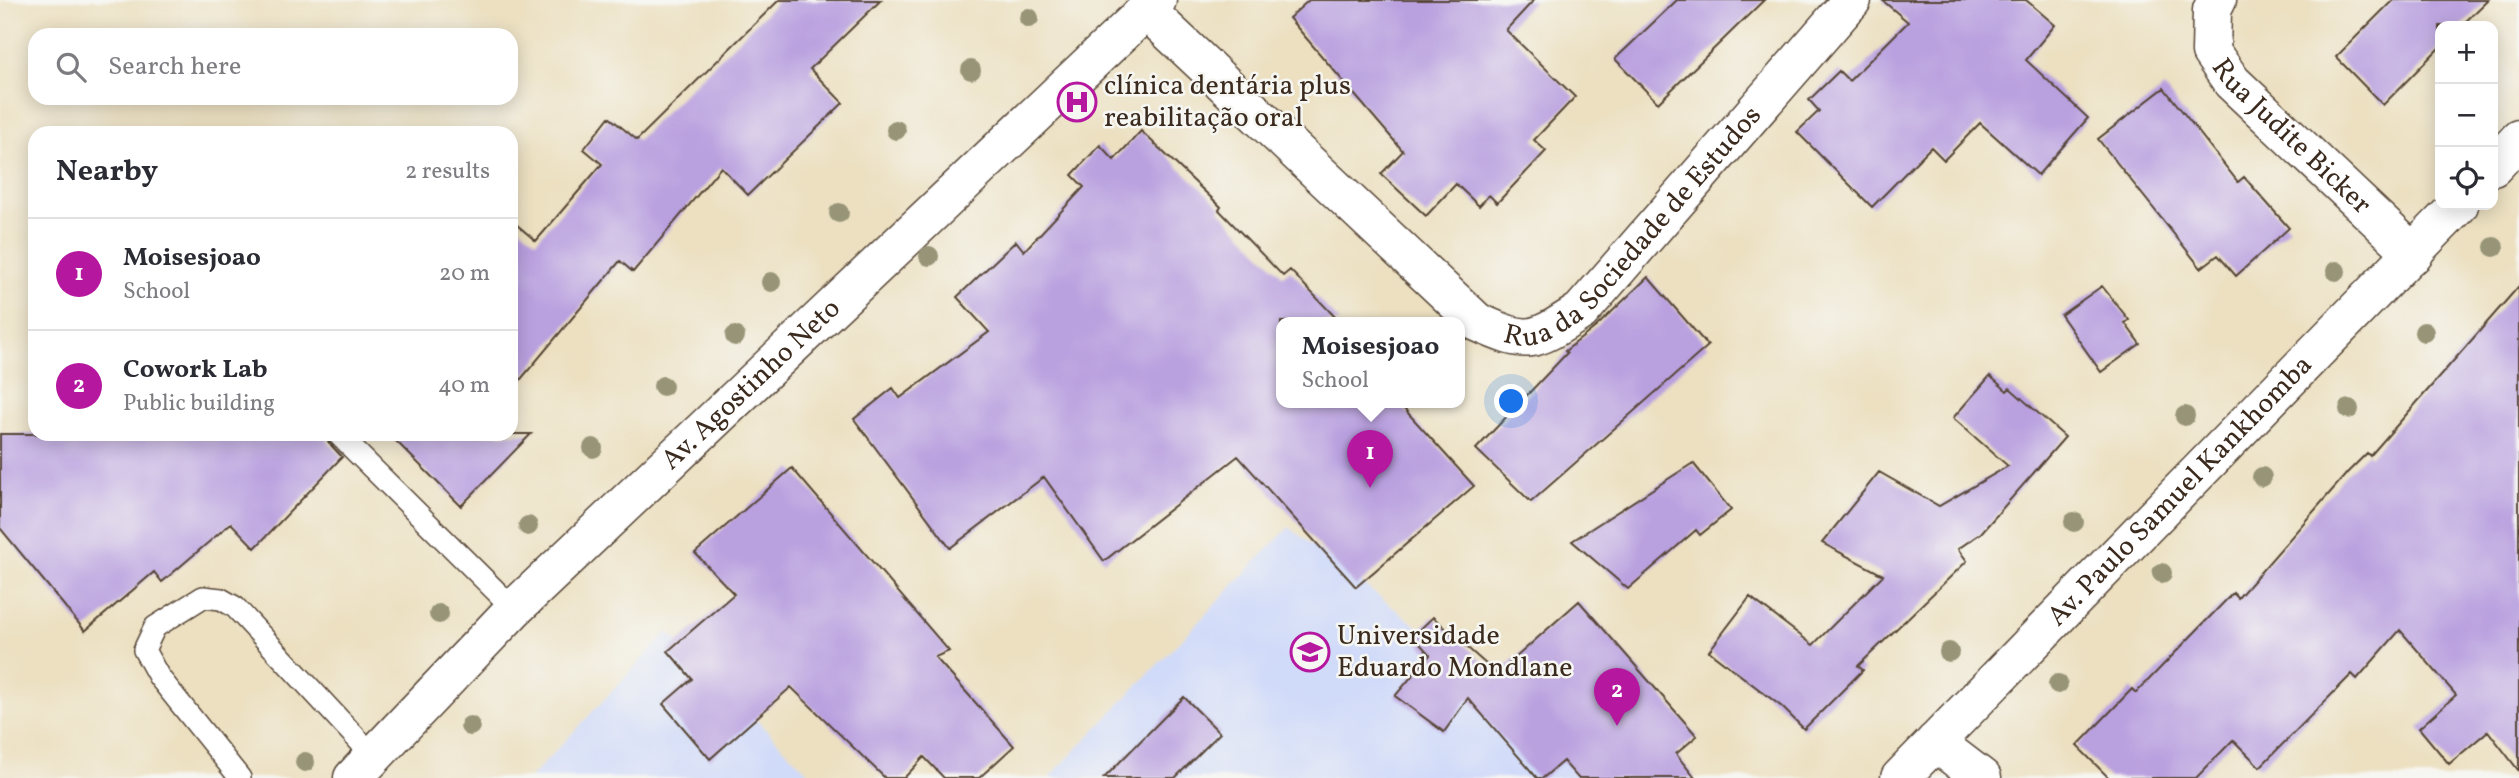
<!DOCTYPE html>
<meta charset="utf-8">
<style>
body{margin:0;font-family:Vollkorn,serif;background:#f2f2f3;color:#2b2b33}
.controls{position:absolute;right:21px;top:21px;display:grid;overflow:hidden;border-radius:14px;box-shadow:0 4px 18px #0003}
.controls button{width:63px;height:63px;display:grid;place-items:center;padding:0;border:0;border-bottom:2px solid #e1e1e2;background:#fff;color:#2b2b33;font:35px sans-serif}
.you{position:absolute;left:1512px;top:402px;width:24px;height:24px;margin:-18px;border:5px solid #fff;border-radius:50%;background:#1a73e8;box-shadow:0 0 0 10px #1a73e833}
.badge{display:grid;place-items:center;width:46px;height:46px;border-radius:50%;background:#b5179e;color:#fff;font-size:23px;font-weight:700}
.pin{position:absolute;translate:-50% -58px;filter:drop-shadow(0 2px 4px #0008)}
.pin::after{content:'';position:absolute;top:37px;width:24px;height:21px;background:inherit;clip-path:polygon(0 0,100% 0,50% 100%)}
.popup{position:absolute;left:1276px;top:317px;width:189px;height:91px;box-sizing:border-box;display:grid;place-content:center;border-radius:14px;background:#fff;filter:drop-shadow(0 2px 5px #0005);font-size:23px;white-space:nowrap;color:#7c7c81}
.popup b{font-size:26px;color:#2b2b33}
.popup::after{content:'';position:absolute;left:50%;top:100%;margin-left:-14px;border:14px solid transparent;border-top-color:#fff}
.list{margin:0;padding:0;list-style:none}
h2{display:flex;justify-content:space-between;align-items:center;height:91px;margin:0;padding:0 28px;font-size:30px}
h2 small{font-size:23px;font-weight:400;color:#7c7c81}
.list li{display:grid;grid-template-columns:46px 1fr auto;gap:21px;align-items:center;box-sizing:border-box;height:112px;padding:0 28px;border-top:2px solid #e1e1e2}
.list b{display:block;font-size:26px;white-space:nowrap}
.list p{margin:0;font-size:23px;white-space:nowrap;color:#7c7c81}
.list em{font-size:23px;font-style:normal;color:#7c7c81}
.icon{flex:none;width:38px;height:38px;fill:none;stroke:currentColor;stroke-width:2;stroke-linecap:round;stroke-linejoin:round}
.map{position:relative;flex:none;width:2519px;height:778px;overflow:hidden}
.search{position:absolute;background:#fff;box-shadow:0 4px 18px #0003;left:28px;top:28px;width:490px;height:77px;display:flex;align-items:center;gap:18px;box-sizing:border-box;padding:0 24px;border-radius:21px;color:#7c7c81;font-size:26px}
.panel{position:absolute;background:#fff;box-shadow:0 4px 18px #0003;left:28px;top:126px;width:490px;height:315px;border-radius:21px}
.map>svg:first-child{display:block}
</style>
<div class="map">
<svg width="2519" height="778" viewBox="0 0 2519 778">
<rect width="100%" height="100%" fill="#f6f6f2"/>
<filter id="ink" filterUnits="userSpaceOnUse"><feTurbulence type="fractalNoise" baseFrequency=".0143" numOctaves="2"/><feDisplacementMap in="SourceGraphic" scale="14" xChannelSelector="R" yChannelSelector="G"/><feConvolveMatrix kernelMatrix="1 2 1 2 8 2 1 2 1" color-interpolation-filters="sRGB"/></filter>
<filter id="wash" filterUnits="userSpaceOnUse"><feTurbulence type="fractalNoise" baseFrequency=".00686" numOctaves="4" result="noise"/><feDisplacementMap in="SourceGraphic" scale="28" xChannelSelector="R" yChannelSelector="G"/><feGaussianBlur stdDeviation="1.57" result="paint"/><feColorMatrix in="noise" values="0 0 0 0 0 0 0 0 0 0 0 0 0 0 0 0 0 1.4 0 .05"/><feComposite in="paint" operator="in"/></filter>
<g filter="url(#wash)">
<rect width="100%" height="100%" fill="#ece0c1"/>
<!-- built -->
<path fill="#d0daf9" d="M 1289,527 L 1613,778 L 1049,778 Z
M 668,632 L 814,778 L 530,778 Z"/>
<g id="blocks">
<!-- building -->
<path fill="#b9a0df" d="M 779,0 L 881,0 L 810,69 L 843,103 L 748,195 L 721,167 L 633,272 L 620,261 L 511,391 L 511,220 L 536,241 L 602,164 L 584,149 L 609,117 L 637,140 Z
M 1309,0 L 1534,0 L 1506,30 L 1575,97 L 1534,140 L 1546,151 L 1497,203 L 1489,195 L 1479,206 L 1456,184 L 1426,216 L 1381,174 L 1403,151 L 1289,18 Z
M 1677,0 L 1764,0 L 1658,103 L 1615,59 Z
M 1882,0 L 2026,0 L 2055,25 L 2026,60 L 2088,118 L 2038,175 L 1980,123 L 1944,160 L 1931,147 L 1872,207 L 1797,132 L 1819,111 L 1809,100 L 1839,71 L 1849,81 L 1908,22 Z
M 2393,0 L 2488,0 L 2461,26 L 2440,26 L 2440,47 L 2383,105 L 2336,57 Z
M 2164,88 L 2238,182 L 2244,177 L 2289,228 L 2236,276 L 2218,255 L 2201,268 L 2098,139 Z
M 1141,131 L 1221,207 L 1219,210 L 1283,276 L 1290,270 L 1340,322 L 1281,322 L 1281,402 L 1398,402 L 1474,486 L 1356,587 L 1238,456 L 1104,561 L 1044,477 L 950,548 L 854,419 L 893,388 L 900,398 L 989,332 L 957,297 L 1016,241 L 1024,251 L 1084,187 L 1072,175 L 1100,145 L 1114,160 Z
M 1648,277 L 1708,346 L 1531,502 L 1476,449 L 1567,353 L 1565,351 L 1597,326 Z
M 2102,286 L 2129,320 L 2125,323 L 2140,344 L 2101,372 L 2061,315 Z
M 2519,286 L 2519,771 L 2488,731 L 2449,764 L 2419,728 L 2456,695 L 2400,630 L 2357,679 L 2352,674 L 2260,767 L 2233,740 L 2196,778 L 2109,778 L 2077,746 L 2132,689 L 2136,693 L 2233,593 L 2238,598 L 2348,472 L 2367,453 L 2370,456 Z
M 1990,376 L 2007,391 L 2010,388 L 2065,437 L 1981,533 L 1958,549 L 1967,561 L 1858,666 L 1863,670 L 1804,729 L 1782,707 L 1709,651 L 1750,597 L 1813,645 L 1883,575 L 1822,543 L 1879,472 L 1939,506 L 2008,466 L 1953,418 Z
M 0,434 L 325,434 L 329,443 L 342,457 L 255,548 L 231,523 L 162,582 L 154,572 L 85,631 L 0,528 Z
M 389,434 L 531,434 L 461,506 Z
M 1693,463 L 1731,510 L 1700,535 L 1696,530 L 1628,589 L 1572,541 Z
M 792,468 L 949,651 L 935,657 L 1014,746 L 979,778 L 944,778 L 924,757 L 904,778 L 885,778 L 791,687 L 710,759 L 663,704 L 692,679 L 668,651 L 734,594 L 695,553 Z
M 1579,601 L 1697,736 L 1676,754 L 1695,778 L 1578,778 L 1563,761 L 1543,778 L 1537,778 L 1468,698 L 1444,732 L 1395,696 L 1430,655 L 1413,636 L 1433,617 L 1497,674 Z
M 1184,697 L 1220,733 L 1175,778 L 1104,778 Z"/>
</g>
</g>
<g filter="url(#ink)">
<use href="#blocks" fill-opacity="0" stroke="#564536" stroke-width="2"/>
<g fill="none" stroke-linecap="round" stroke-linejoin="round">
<defs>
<path id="lane" d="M 338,434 L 514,609
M 240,778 L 159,677 L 144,650 L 155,627 L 203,597 L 221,599 L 235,607 L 374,757"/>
<g id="street">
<path id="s1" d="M 2217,0 L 2212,10 L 2211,52 L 2232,82 L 2414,254"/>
<path id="s2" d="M 1147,11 L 1477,322 C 1530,346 1533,342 1581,311 L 1852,0"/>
<path d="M 2493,167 L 2519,139"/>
<path d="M 1935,742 L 1982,778"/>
<path id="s3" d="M 353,778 L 514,609 L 1157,0"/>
<path id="s4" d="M 1900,778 L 2459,205"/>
</g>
</defs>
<!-- lane casing -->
<use href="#lane" stroke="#564536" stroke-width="24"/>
<!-- street casing -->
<use href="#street" stroke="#564536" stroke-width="41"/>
<!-- lane -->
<use href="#lane" stroke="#fff" stroke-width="21"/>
<!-- street -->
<use href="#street" stroke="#fff" stroke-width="38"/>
</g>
<!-- trees -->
<g fill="#979477">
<circle cx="1029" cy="18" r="10"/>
<circle cx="971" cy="70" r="10"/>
<circle cx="896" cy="130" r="10"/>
<circle cx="839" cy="213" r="10"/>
<circle cx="2494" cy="247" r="10"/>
<circle cx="929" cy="256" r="10"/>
<circle cx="2336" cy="271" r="10"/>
<circle cx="771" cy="282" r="10"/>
<circle cx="2424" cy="332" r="10"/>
<circle cx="735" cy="336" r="10"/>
<circle cx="663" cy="386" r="10"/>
<circle cx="2349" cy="409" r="10"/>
<circle cx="2185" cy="416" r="10"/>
<circle cx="593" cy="448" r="10"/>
<circle cx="2262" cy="477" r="10"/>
<circle cx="2074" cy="522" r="10"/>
<circle cx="528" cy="526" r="10"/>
<circle cx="2162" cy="573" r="10"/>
<circle cx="439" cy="614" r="10"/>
<circle cx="1949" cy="652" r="10"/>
<circle cx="2058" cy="684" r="10"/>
<circle cx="470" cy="726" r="10"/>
<circle cx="305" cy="762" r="10"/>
</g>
</g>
<!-- icons -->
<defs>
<symbol id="hospital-ring" viewBox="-11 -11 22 22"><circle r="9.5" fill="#f6f6f2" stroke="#b5179e" stroke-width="1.5"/><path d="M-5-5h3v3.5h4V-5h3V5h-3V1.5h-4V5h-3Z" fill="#b5179e"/></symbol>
<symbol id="university-ring" viewBox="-11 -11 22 22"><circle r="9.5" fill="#f6f6f2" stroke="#b5179e" stroke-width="1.5"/><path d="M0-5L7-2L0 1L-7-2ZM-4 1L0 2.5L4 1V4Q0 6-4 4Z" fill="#b5179e"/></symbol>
</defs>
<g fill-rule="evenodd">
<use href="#hospital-ring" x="1055" y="80" width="44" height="44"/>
<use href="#university-ring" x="1288" y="630" width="44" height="44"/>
</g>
<g text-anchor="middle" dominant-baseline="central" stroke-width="5" stroke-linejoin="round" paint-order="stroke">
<!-- poi labels -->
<g font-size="28" fill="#3b2a1e" stroke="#f6f6f2" text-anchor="start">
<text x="1104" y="86">clínica dentária plus<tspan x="1104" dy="32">reabilitação oral</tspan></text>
<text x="1337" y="636">Universidade<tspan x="1337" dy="32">Eduardo Mondlane</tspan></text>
</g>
<!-- street labels -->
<g font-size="28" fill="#3b2a1e" stroke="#f6f6f2">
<text stroke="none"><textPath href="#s1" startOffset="170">Rua Judite Bicker</textPath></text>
<text stroke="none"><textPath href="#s2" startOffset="658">Rua da Sociedade de Estudos</textPath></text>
<text stroke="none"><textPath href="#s3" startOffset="560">Av. Agostinho Neto</textPath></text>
<text stroke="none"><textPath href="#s4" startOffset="401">Av. Paulo Samuel Kankhomba</textPath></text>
</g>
</g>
</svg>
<div class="controls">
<button>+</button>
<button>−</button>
<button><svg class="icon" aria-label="locate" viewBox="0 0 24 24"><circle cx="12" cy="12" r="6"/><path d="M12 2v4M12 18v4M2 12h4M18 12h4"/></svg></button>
</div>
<div class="you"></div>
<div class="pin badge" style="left:1370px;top:488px">1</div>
<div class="popup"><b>Moisesjoao</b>School</div>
<div class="pin badge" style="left:1617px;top:726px">2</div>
<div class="search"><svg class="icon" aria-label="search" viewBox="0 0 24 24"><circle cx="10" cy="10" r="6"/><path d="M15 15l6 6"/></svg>Search here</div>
<section class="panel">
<h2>Nearby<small>2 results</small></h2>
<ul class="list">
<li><span class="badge">1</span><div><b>Moisesjoao</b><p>School</p></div><em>20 m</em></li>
<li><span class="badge">2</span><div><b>Cowork Lab</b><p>Public building</p></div><em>40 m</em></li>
</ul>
</section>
</div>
